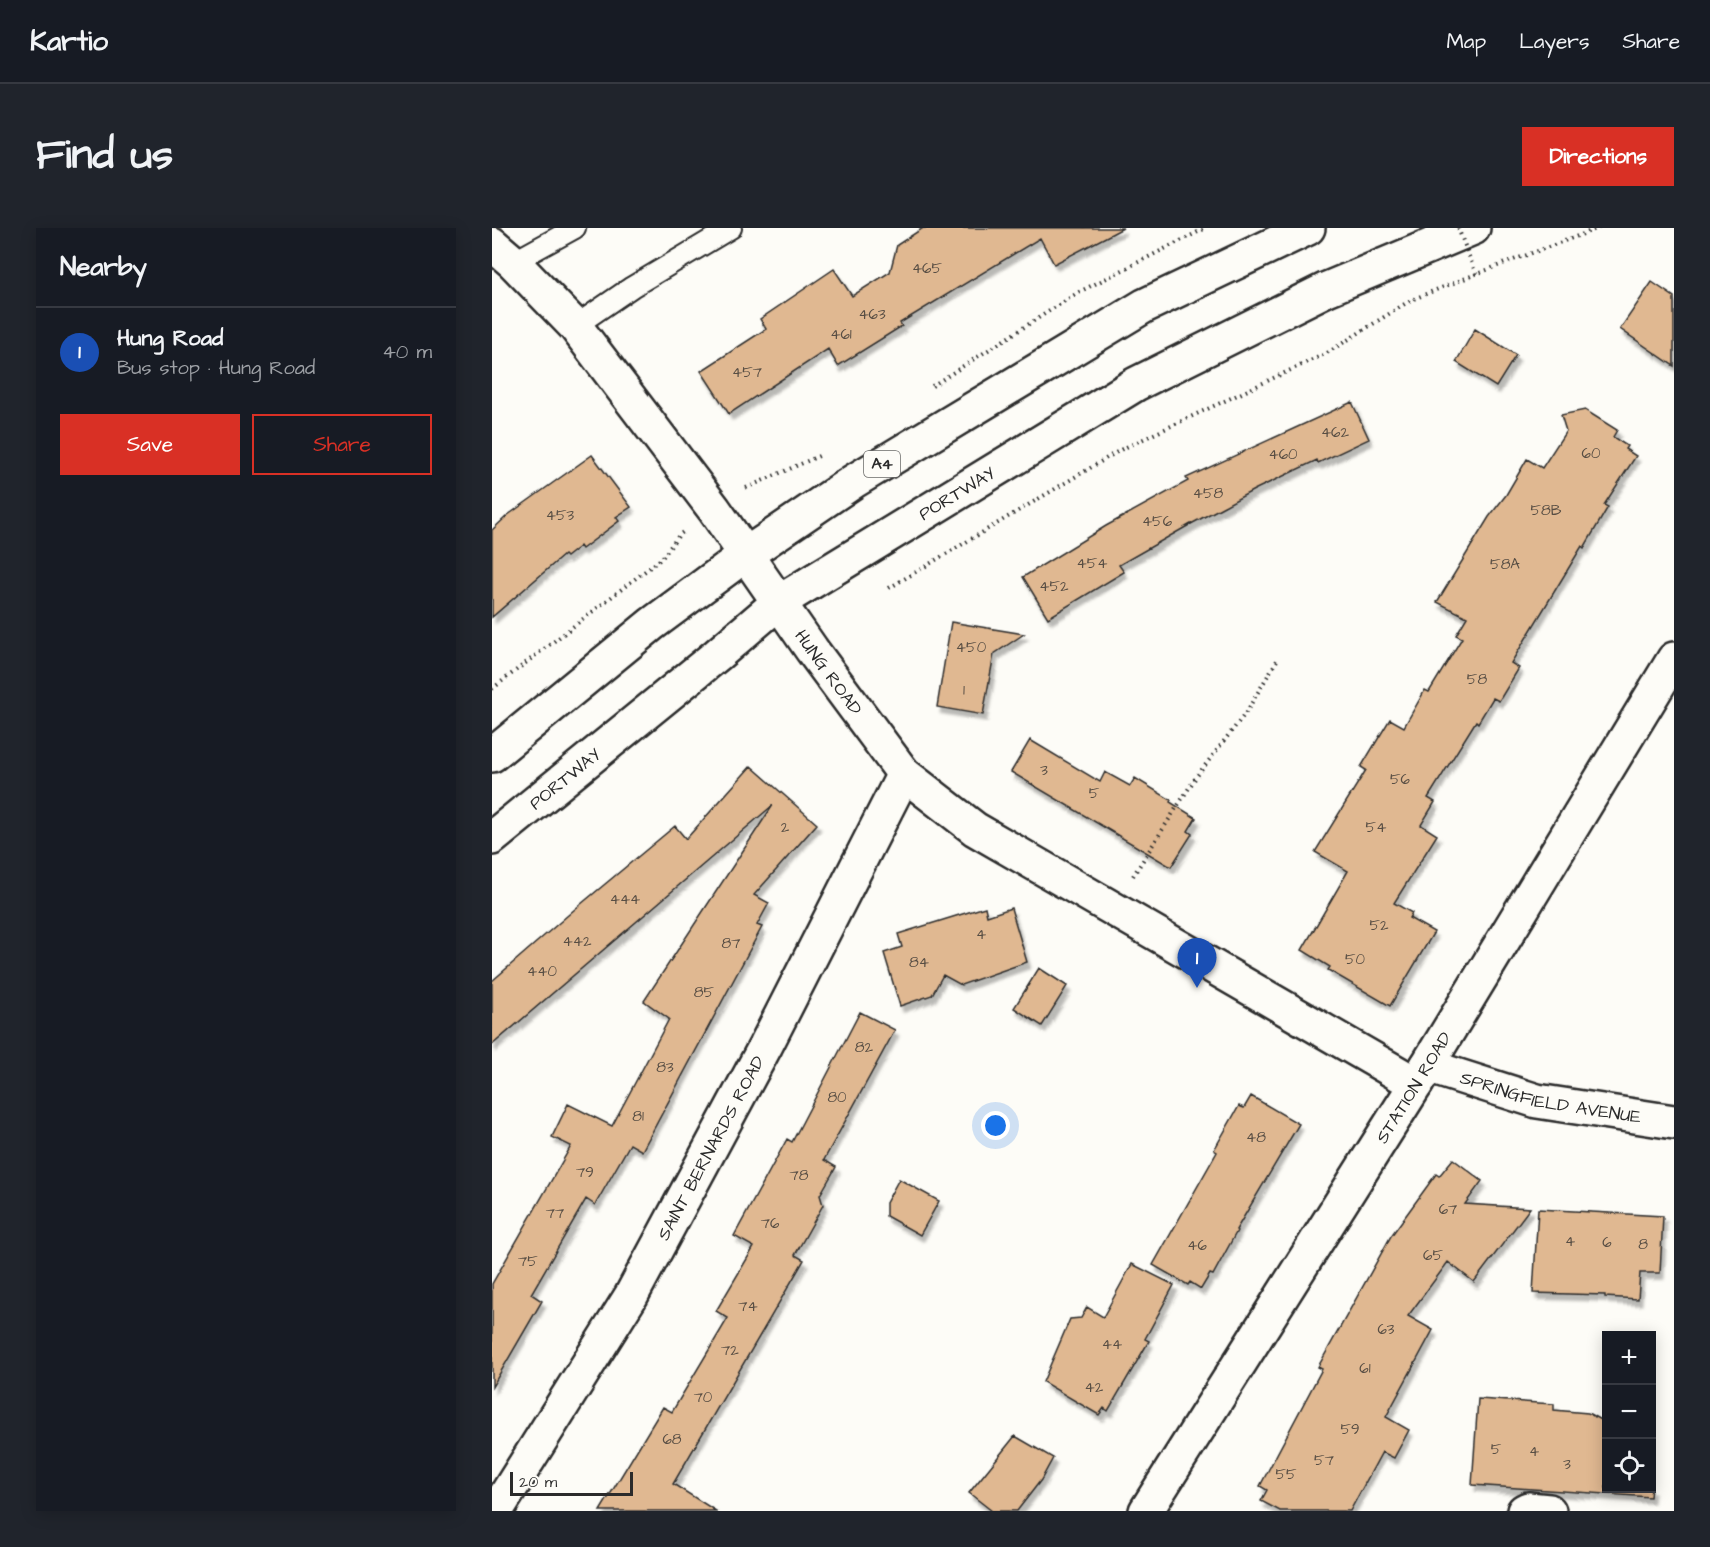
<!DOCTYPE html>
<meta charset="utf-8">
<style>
body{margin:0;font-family:"Architects Daughter",sans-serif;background:#20242c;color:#f1f3f6}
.controls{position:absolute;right:18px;bottom:18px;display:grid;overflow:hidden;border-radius:0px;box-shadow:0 3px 15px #0003}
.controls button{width:54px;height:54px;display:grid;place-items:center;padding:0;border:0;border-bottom:2px solid #363941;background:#171b24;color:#f1f3f6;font:30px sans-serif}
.scale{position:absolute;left:18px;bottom:15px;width:123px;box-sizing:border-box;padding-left:6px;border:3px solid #2b2b2b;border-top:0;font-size:16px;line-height:21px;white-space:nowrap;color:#2b2b2b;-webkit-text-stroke:4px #fdfcf7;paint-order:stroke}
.you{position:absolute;left:504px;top:898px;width:21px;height:21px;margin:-15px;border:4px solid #fff;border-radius:50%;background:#1a73e8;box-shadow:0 0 0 9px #1a73e833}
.badge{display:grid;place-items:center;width:39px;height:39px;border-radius:50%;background:#d93025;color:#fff;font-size:20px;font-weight:700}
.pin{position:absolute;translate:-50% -50px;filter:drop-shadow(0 2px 3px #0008)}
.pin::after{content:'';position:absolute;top:32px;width:21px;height:18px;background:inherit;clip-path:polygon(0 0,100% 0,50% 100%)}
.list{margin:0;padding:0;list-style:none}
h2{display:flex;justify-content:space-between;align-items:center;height:78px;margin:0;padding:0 24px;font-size:26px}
h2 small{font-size:20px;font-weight:400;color:#9ea1a6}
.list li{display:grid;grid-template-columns:39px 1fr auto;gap:18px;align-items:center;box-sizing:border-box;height:90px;padding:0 24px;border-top:2px solid #363941}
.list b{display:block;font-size:22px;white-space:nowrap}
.list p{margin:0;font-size:20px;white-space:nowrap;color:#9ea1a6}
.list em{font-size:20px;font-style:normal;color:#9ea1a6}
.actions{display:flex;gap:12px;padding:18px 24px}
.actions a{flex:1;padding:14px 0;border:2px solid #d93025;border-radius:0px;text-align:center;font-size:21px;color:#d93025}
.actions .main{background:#d93025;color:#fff}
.icon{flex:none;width:33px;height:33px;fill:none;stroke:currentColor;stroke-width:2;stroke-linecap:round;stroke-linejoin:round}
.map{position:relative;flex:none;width:1182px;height:1283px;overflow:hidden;border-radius:0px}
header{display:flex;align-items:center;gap:36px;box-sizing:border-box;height:84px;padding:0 30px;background:#171b24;border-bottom:2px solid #363941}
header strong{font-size:28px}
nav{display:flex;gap:33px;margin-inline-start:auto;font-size:21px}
.intro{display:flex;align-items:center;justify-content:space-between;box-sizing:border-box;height:144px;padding:0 36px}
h1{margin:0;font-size:42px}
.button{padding:15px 27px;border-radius:0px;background:#d93025;color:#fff;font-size:21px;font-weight:700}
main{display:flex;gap:36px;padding:0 36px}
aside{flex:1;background:#171b24;border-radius:0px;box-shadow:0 3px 15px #0003}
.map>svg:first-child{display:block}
</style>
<header>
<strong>Kartio</strong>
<nav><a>Map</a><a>Layers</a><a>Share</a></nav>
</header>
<div class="intro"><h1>Find us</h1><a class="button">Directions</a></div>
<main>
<aside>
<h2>Nearby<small></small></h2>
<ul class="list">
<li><span class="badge" style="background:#1a4fb4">1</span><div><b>Hung Road</b><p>Bus stop · Hung Road</p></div><em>40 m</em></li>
</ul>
<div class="actions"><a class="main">Save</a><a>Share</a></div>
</aside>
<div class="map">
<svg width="1182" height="1283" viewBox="0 0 1182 1283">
<defs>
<filter id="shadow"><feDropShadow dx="3.5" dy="6" stdDeviation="1.5" flood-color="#0004"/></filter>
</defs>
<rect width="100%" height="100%" fill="#fdfcf7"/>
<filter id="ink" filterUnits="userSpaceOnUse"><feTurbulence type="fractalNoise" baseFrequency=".0167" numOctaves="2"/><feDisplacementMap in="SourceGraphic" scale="12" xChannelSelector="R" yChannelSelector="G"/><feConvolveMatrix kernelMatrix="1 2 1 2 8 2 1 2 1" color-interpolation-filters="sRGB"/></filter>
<g filter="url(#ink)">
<!-- building -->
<path fill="#e0b891" stroke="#2b2b2b" stroke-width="1.5" filter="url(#shadow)" d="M 431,0 L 631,0 L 562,36 L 548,10 L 408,95 L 410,98 L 346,138 L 336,121 L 237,186 L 209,143 L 274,101 L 268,91 L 342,41 L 360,68 L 398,44 L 405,17 Z
M 1160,54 L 1182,69 L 1182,138 L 1128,101 Z
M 983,101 L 1024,127 L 1004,159 L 964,134 Z
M 860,174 L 877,211 L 826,235 L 825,232 L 762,262 L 699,296 L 627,337 L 632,344 L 556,390 L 531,349 L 614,298 L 696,253 L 694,250 Z
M 1093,182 L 1125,202 L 1121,209 L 1135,218 L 1133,221 L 1144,228 L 1112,277 L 1116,279 L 1092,320 L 1090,318 L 1019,435 L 1027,440 L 1007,473 L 1001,470 L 986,495 L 984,493 L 936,570 L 943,574 L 929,597 L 945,607 L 902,675 L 920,685 L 917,690 L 942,704 L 898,778 L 836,742 L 838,739 L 810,722 L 856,643 L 823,624 L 874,542 L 869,539 L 898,491 L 912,499 L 933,462 L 937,464 L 970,410 L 964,407 L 975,389 L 945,374 L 997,289 L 1014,267 L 1035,231 L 1050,240 L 1074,203 L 1069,187 Z
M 100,227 L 139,279 L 124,289 L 127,293 L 90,321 L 88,318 L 74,329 L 72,327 L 0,389 L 0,302 L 16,287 Z
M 459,394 L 532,406 L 502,426 L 491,487 L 445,479 Z
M 538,512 L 608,554 L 613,544 L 638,558 L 643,550 L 679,572 L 678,574 L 704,590 L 696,603 L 700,606 L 679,639 L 519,544 Z
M 259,538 L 325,596 L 262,667 L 277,675 L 265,697 L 270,699 L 150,923 L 138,916 L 103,977 L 94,971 L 39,1066 L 50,1073 L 0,1159 L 0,1056 L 79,918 L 60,909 L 76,876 L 120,898 L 177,791 L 152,773 L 281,577 L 0,817 L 0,753 L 83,681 L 183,598 L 194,611 Z
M 493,679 L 495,688 L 519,680 L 535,734 L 469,757 L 451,747 L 440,767 L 408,778 L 392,725 L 410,719 L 406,706 Z
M 547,740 L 575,758 L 550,798 L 522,780 Z
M 368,784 L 403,802 L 332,932 L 344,939 L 328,967 L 331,977 L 303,1027 L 312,1032 L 181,1256 L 224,1283 L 108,1283 L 171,1179 L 180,1184 L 236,1090 L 224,1083 L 262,1019 L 242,1008 L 295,911 L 300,914 Z
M 759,868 L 807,896 L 744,1002 L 745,1003 L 721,1047 L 718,1046 L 709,1061 L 698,1054 L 696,1057 L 661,1037 L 725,924 L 722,922 L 747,878 L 752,880 Z
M 961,931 L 990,953 L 973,976 L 1038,980 L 982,1054 L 956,1034 L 916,1088 L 941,1102 L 894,1189 L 917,1202 L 902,1230 L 890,1224 L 858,1283 L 788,1283 L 769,1273 L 775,1262 L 768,1258 L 830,1141 L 826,1139 L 899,1008 L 944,946 L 947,948 Z
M 407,951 L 447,973 L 428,1007 L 394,988 L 394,975 Z
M 1046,981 L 1171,988 L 1168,1045 L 1148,1045 L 1146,1071 L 1113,1069 L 1113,1067 L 1041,1065 Z
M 640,1036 L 682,1057 L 653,1111 L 657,1113 L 616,1183 L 612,1180 L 607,1187 L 551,1154 L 578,1091 L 589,1090 L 595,1079 L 611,1089 Z
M 986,1171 L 1062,1176 L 1062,1182 L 1096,1185 L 1114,1195 L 1114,1260 L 1159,1260 L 1158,1269 L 980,1257 Z
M 523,1208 L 561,1230 L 549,1252 L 525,1283 L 500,1283 L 477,1265 Z"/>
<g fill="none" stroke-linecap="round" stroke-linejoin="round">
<defs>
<path id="lane" d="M 21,34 L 83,0
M 83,98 L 140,59 L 239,0"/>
<g id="street">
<path id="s1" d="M 0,16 L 21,34 L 83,98 L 222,281 L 320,422 L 412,546 L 483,601 L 924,856"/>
<path id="s2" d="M 935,838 L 1045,873 L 1182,894"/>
<path id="s3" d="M 4,1283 L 139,1068 L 274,817 L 412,546"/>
<path id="s4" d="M 654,1283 L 924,856 L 1182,431"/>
<path d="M 1032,1283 L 1036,1281 L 1057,1283"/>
</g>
<g id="highway">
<path d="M 0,527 L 160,396 L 253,327 L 362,253 L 652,78 L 816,0"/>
<path id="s5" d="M 0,610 L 225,427 L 287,374 L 644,156 L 835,61 L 981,0"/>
</g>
</defs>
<!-- lane casing -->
<use href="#lane" stroke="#2b2b2b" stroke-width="24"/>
<!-- street casing -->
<use href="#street" stroke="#2b2b2b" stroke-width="38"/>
<!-- highway casing -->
<use href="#highway" stroke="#2b2b2b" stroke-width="38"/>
<!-- path -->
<path stroke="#2b2b2b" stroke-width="4" stroke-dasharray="1.5 4.5" stroke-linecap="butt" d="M 440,158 L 587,64 L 714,0
M 254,260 L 329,227
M 397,360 L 630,221 L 835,125 L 919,72 L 984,46
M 0,461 L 170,330 L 187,307 L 191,304
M 641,648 L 704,549 L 753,486 L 787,429"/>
<!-- lane -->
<use href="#lane" stroke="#fdfcf7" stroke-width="20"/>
<!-- street -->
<use href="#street" stroke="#fdfcf7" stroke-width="33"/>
<!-- highway -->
<use href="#highway" stroke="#fdfcf7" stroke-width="33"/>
<!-- path-bridge -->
<path stroke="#2b2b2b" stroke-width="4" stroke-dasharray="1.5 4.5" stroke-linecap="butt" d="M 966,0 L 984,46 L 1107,0"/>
</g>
</g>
<g text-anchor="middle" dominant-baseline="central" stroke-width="5" stroke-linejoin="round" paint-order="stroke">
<!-- number labels -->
<g font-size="15" fill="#584e44">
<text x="435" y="40">465</text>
<text x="380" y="86">463</text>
<text x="349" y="106">461</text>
<text x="255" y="144">457</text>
<text x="843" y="204">462</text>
<text x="1099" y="225">60</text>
<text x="791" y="226">460</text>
<text x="716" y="265">458</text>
<text x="1054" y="282">58B</text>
<text x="68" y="287">453</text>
<text x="665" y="293">456</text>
<text x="600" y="335">454</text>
<text x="1013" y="336">58A</text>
<text x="562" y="358">452</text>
<text x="479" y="419">450</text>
<text x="985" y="451">58</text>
<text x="472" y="462">1</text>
<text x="552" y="542">3</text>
<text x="908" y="551">56</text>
<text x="602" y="565">5</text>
<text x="293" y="599">2</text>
<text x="884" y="599">54</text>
<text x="133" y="671">444</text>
<text x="887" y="697">52</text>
<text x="489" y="706">4</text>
<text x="85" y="713">442</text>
<text x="239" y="715">87</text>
<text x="863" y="731">50</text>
<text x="427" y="734">84</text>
<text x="50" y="743">440</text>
<text x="212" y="764">85</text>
<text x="372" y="819">82</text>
<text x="173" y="839">83</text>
<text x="345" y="869">80</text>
<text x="146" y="888">81</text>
<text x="764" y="909">48</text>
<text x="93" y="944">79</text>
<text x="307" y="947">78</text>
<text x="956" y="981">67</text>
<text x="63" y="985">77</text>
<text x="278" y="995">76</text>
<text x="1078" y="1013">4</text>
<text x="1115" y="1014">6</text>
<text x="1151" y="1016">8</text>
<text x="705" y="1017">46</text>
<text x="941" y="1027">65</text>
<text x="36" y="1033">75</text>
<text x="256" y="1078">74</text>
<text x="894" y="1101">63</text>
<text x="620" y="1116">44</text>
<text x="238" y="1122">72</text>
<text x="873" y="1140">61</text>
<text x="602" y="1159">42</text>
<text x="211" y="1169">70</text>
<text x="858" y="1201">59</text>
<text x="180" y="1211">68</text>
<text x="1004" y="1221">5</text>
<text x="1042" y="1223">4</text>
<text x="832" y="1232">57</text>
<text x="1075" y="1236">3</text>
<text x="794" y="1246">55</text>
</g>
<!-- shield labels -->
<rect fill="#fdfcf7" stroke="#6a6a68" stroke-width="1.5" x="372" y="223" width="36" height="26" rx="4.5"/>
<g font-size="16" font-weight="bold" fill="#2b2b2b">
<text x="390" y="236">A4</text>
</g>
<!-- street labels -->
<g font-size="18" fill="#2b2b2b" stroke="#fdfcf7">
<text stroke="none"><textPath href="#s5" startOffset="580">PORTWAY</textPath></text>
<text stroke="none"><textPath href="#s1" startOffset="546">HUNG ROAD</textPath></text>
<text stroke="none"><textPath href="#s5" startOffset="94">PORTWAY</textPath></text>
<text stroke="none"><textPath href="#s4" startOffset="501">STATION ROAD</textPath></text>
<text stroke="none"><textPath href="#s2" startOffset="128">SPRINGFIELD AVENUE</textPath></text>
<text stroke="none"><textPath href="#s3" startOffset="422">SAINT BERNARDS ROAD</textPath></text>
</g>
</g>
</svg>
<div class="controls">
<button>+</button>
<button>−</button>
<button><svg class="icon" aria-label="locate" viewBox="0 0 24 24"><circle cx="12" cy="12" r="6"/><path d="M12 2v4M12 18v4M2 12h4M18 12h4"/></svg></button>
</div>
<div class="scale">20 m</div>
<div class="you"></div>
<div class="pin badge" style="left:705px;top:760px;background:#1a4fb4">1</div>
</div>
</main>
